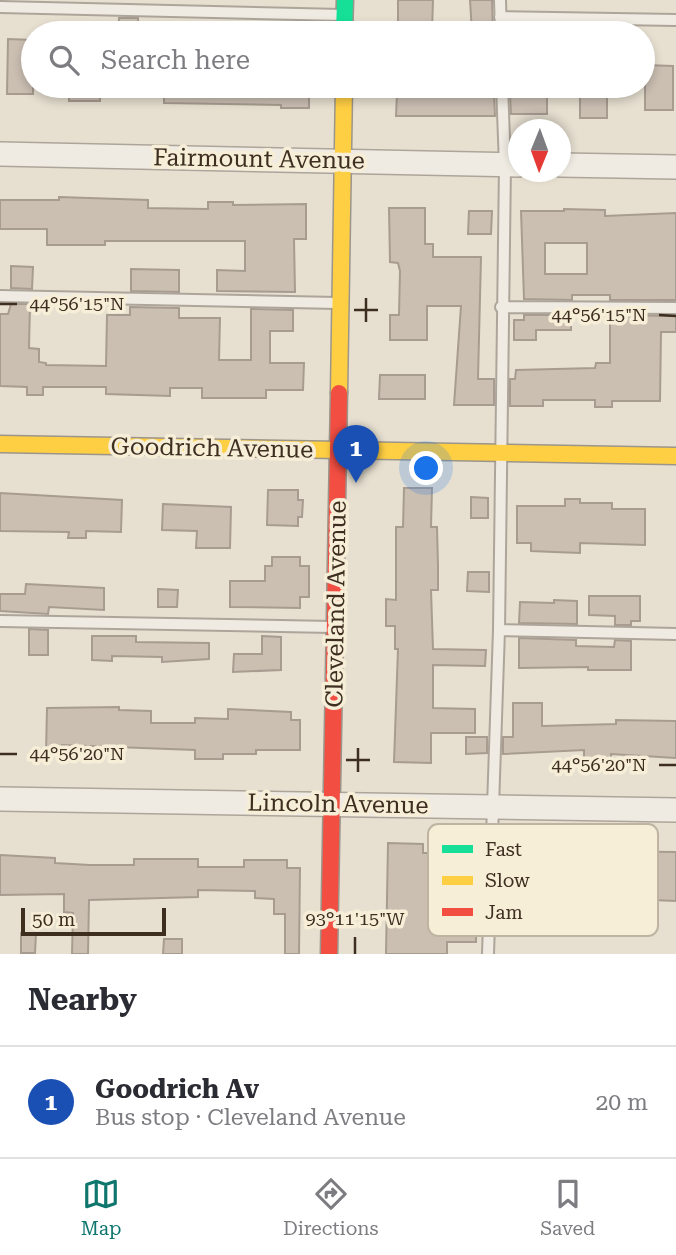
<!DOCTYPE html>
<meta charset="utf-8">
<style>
body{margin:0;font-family:"Roboto Serif",serif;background:#f7f7f7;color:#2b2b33}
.compass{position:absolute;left:508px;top:119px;width:63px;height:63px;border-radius:50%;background:#fff;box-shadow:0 4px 10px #0003;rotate:181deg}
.scale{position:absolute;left:21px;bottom:18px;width:145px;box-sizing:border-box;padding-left:7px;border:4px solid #3d2e20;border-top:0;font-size:19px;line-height:24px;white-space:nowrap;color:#3d2e20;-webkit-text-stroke:5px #f7eed8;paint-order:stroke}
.you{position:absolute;left:427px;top:469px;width:24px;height:24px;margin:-18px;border:5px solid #fff;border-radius:50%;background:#1a73e8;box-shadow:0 0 0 10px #1a73e833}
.badge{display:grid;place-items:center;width:46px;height:46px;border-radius:50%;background:#0f766e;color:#fff;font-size:23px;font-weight:700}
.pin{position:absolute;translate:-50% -58px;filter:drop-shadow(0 2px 4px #0008)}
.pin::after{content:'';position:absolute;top:37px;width:24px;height:21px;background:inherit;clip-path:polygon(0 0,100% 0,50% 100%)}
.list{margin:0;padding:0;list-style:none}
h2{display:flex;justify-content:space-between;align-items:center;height:91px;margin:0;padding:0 28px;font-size:30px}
h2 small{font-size:23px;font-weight:400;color:#7c7c81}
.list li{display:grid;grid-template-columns:46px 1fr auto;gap:21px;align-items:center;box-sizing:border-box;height:112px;padding:0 28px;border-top:2px solid #e1e1e2}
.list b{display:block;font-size:26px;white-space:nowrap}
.list p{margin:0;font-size:23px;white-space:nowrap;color:#7c7c81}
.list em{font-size:23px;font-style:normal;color:#7c7c81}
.icon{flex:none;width:38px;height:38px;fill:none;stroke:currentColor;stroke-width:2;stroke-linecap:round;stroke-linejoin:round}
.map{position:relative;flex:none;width:676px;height:954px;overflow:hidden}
.search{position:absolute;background:#fff;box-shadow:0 4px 10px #0003;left:21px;right:21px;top:21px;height:77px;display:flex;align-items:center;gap:18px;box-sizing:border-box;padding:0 24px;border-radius:38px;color:#7c7c81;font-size:26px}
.sheet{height:203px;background:#fff}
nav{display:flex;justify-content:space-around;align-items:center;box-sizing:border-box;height:98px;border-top:2px solid #e1e1e2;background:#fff;font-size:19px;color:#7c7c81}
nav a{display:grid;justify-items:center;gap:4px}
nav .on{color:#0f766e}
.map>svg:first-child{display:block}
</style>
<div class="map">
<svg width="676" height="954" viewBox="0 0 676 954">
<rect width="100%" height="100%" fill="#e7e0d1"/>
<!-- building -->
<path fill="#cbbfb2" stroke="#a89c90" stroke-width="2" fill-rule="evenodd" d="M 398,0 L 433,0 L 432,33 L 398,33 Z
M 470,0 L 492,0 L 493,33 L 472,33 Z
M 119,18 L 138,18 L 138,33 L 118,33 Z
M 8,39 L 33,40 L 33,94 L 7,94 Z
M 645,65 L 673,66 L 673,110 L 645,110 Z
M 69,86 L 100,86 L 100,101 L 69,101 Z
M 164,86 L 309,86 L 309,108 L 281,108 L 281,105 L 164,103 Z
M 523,86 L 547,86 L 547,114 L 511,114 L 510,94 L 523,94 Z
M 580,86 L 607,86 L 607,118 L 580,118 Z
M 397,93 L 494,94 L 495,116 L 396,116 Z
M 59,197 L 148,200 L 148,208 L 208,209 L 208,202 L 233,202 L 233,205 L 306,204 L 306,239 L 294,239 L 295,292 L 217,291 L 217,270 L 245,271 L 245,241 L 105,241 L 105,245 L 47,245 L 47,229 L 0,229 L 0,200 L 59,200 Z
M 389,208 L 425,208 L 425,244 L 433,244 L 433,257 L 481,257 L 478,379 L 494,379 L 494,405 L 454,405 L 461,306 L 427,306 L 427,340 L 390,340 L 390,315 L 399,315 L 400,271 L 398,263 L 390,262 Z
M 564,209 L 605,210 L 605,216 L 676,213 L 676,300 L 610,300 L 610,295 L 572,295 L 572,300 L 524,299 L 521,211 L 564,211 ZM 545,243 L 587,243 L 587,274 L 545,274 Z
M 469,211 L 492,211 L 491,234 L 468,234 Z
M 11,266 L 33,267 L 32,289 L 11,288 Z
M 131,269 L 179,270 L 179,292 L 131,291 Z
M 11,304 L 30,304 L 29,348 L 39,349 L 39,362 L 46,363 L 46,365 L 106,366 L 107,315 L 130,315 L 130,307 L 179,308 L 179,318 L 220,318 L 219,360 L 251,360 L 251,309 L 293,310 L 293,331 L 270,331 L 270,363 L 304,363 L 303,390 L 266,390 L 266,398 L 202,398 L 202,388 L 170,388 L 170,396 L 106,394 L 106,387 L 43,387 L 43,395 L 27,395 L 27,387 L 0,386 L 0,314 L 8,314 Z
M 524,315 L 571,315 L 571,330 L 536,330 L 536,340 L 514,340 L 514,320 L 524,320 Z
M 610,315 L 676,316 L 676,332 L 661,332 L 660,401 L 612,401 L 612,407 L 595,407 L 595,400 L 543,400 L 543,406 L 510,406 L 510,379 L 515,379 L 516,370 L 595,368 L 596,363 L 610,363 Z
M 380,375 L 425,375 L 425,399 L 379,399 Z
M 404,488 L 432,488 L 431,527 L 437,527 L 438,565 L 438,590 L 431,590 L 433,649 L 486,650 L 485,666 L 433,665 L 433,708 L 475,709 L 475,733 L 431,733 L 431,763 L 394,762 L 398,649 L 395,649 L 395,626 L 386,626 L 386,599 L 396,600 L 396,527 L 403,527 Z
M 268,490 L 298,490 L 298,500 L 303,500 L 302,517 L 298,517 L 298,526 L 267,525 Z
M 0,493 L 122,500 L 121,532 L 86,531 L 86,538 L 68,538 L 69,532 L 0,531 Z
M 471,497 L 488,498 L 488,518 L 471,518 Z
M 565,499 L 580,499 L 580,503 L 612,503 L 612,509 L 645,509 L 645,545 L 580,543 L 580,553 L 554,552 L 531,551 L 531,543 L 517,543 L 517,506 L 565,506 Z
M 163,504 L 231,507 L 230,548 L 196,548 L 197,531 L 162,530 Z
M 272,557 L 300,557 L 300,566 L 309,566 L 309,597 L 300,597 L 300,608 L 230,607 L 230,581 L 265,581 L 265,566 L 272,566 Z
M 468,572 L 489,572 L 489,592 L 467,591 Z
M 26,584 L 104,588 L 104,610 L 49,607 L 48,614 L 0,611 L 0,594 L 25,594 Z
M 158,589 L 178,590 L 177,607 L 158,607 Z
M 589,596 L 640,596 L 640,621 L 631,621 L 631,625 L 615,625 L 615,616 L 589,615 Z
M 554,600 L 577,601 L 577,624 L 519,623 L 520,602 L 554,603 Z
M 29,629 L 48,630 L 48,655 L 29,655 Z
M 92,636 L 136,636 L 136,642 L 209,643 L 209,659 L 162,662 L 162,657 L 112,656 L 112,661 L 92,660 Z
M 262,636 L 281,637 L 281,670 L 233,672 L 234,654 L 262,654 Z
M 519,638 L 576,640 L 576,646 L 614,647 L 615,640 L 631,641 L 631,670 L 588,670 L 588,667 L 519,668 Z
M 513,703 L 542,703 L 542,726 L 616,724 L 616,720 L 676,721 L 676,758 L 611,754 L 611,759 L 584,759 L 584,750 L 503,754 L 503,737 L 513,737 Z
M 119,707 L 119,710 L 151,711 L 151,723 L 195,723 L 195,718 L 228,719 L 228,709 L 291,712 L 291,720 L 300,720 L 300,750 L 256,750 L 256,754 L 223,754 L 223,759 L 195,759 L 195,750 L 62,745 L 62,753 L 46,753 L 47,708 Z
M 466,737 L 487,737 L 487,753 L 466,754 Z
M 388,843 L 423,844 L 423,853 L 430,853 L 429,877 L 477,879 L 476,942 L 447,942 L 447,954 L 386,954 Z
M 509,850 L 676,852 L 676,901 L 653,900 L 653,894 L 603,894 L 603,899 L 576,899 L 576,892 L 533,891 L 532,896 L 507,896 L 508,873 L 499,873 L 499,853 L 508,853 Z
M 0,855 L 55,858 L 55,863 L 90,865 L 134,865 L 134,859 L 198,859 L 198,867 L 244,867 L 244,860 L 287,860 L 287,868 L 300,868 L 299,954 L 285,954 L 285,914 L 274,914 L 274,899 L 255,898 L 255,891 L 198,890 L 198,897 L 89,900 L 88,954 L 72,954 L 73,913 L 64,912 L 64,894 L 0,895 Z
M 21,933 L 36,933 L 35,953 L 21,953 Z
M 164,939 L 182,939 L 182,954 L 163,954 Z"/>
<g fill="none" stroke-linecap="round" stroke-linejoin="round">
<defs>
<path id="lane" d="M 500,0 L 501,33
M 0,7 L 342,15
M 500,17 L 676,20
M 0,296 L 337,303
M 501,307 L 676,308
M 0,621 L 333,627
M 499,630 L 676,634
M 488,954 L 499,630 L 505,165 L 502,86"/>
<path id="street" d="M 0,154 L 518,165
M 560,165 L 676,167
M 0,799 L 676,810"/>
<path id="fast" d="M 344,33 L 345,0"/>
<path id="slow" d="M 339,393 L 344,86
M 0,444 L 676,456"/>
<path id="jam" d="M 329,954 L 339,393"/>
</defs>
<!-- lane casing -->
<use href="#lane" stroke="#ada599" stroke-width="14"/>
<!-- street casing -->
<use href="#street" stroke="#ada599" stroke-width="26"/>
<!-- fast casing -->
<use href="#fast" stroke="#9c958a" stroke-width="19"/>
<!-- slow casing -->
<use href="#slow" stroke="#9c958a" stroke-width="19"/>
<!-- jam casing -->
<use href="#jam" stroke="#9c958a" stroke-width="19"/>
<!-- lane -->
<use href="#lane" stroke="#efebe3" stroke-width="10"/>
<!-- street -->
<use href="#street" stroke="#efebe3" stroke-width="23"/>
<!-- fast -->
<use href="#fast" stroke="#16e098" stroke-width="16"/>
<!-- slow -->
<use href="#slow" stroke="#ffcf43" stroke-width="16"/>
<!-- jam -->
<use href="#jam" stroke="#f24e42" stroke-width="16"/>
</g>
<!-- ticks -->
<path fill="none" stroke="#3d2e20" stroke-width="2.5" d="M 0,304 L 17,304M 354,310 L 378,310M 659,315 L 676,316M 366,322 L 366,298M 0,754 L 17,754M 346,760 L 370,760M 659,765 L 676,765M 358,772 L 358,748M 355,954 L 355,937"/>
<g text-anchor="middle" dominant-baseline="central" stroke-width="7" stroke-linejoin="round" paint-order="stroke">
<!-- street labels -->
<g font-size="24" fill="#3d2e20" stroke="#f7eed8">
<text transform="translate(259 159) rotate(1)">Fairmount Avenue</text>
<text transform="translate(212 448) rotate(1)">Goodrich Avenue</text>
<text transform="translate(336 604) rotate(-89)">Cleveland Avenue</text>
<text transform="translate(338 804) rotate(1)">Lincoln Avenue</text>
</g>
</g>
<!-- legend -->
<rect x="428" y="824" width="230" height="112" rx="10" fill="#f7eed8" stroke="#bfb4a1" stroke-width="2"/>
<rect x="442" y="845" width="31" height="8" fill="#16e098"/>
<rect x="442" y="876" width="31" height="9" fill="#ffcf43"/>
<rect x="442" y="908" width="31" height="8" fill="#f24e42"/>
<g font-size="19" fill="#3d2e20">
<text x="485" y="856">Fast</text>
<text x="485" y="887">Slow</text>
<text x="485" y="919">Jam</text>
</g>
<g font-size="18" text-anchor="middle" fill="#3d2e20" stroke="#f7eed8" stroke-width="7" stroke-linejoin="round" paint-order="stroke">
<text x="77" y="310">44°56'15"N</text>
<text x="599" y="321">44°56'15"N</text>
<text x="77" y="760">44°56'20"N</text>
<text x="599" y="771">44°56'20"N</text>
<text x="355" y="925">93°11'15"W</text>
</g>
</svg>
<svg class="compass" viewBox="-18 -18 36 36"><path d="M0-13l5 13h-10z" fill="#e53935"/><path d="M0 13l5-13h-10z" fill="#7c7c81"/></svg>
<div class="scale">50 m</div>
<div class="you"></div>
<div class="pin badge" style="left:356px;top:483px;background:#1a4fb4">1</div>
<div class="search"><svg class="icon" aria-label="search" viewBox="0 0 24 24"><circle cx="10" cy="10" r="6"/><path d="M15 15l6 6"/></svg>Search here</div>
</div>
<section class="sheet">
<h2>Nearby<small></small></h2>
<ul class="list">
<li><span class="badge" style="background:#1a4fb4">1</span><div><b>Goodrich Av</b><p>Bus stop · Cleveland Avenue</p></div><em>20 m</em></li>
</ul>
</section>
<nav>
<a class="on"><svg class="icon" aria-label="map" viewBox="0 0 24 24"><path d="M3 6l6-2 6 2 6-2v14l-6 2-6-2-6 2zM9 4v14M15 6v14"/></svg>Map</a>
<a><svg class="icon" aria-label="directions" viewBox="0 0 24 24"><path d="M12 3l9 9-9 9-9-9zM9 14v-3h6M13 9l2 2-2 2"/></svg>Directions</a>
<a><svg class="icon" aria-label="saved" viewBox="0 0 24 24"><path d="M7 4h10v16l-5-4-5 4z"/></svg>Saved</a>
</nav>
